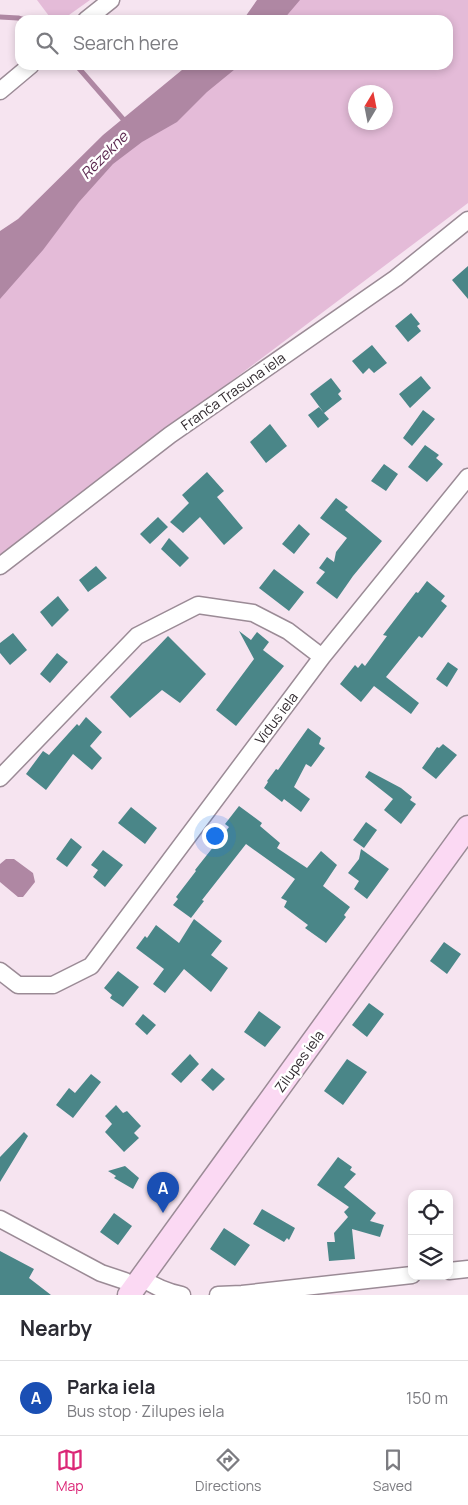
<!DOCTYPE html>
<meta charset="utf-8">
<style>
body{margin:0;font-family:Manrope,sans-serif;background:#f7f7f7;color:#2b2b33}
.controls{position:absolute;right:15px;bottom:15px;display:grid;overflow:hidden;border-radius:10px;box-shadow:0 2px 8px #0003}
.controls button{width:45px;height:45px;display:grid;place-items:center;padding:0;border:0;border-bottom:1px solid #e1e1e2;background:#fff;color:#2b2b33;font:25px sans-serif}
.compass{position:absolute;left:348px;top:85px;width:45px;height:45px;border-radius:50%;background:#fff;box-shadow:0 2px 8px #0003;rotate:10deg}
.you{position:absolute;left:214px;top:835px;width:18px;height:18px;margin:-12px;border:4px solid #fff;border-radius:50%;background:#1a73e8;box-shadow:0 0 0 8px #1a73e833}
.badge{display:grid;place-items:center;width:32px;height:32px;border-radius:50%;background:#db2777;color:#fff;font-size:16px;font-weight:700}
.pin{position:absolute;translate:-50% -41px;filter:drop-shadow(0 1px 2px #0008)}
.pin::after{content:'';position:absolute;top:26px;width:18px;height:15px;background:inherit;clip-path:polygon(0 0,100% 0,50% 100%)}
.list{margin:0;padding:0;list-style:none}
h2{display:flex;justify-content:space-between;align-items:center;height:65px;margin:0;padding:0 20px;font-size:21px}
h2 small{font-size:16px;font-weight:400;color:#7c7c81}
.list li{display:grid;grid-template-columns:32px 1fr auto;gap:15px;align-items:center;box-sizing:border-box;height:75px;padding:0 20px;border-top:1px solid #e1e1e2}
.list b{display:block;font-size:19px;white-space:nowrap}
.list p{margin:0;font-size:16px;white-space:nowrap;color:#7c7c81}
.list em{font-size:16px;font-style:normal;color:#7c7c81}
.icon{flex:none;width:28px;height:28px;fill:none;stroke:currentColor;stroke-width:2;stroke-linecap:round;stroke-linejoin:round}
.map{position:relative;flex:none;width:468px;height:1295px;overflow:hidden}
.search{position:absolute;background:#fff;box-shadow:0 2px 8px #0003;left:15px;right:15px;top:15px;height:55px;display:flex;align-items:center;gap:12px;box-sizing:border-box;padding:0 18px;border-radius:15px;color:#7c7c81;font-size:19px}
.sheet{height:140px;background:#fff}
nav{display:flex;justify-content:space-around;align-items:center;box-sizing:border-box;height:70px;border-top:1px solid #e1e1e2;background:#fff;font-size:14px;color:#7c7c81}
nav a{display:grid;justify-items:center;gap:2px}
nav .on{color:#db2777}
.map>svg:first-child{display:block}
</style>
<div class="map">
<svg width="468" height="1295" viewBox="0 0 468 1295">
<rect width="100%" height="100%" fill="#f6e4f0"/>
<!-- green -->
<path fill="#e4bbd8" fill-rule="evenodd" d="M 37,0 L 90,0 L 62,20 L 52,20 Z
M 270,0 L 468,0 L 468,203 L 0,555 L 0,253 L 213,65 L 448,65 L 448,20 L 253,20 ZM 356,92 L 386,92 L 386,122 L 356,122 Z"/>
<!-- water -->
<path fill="#af87a3" d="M 257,0 L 300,0 L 283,20 L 243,20 Z
M 188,65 L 240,65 L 207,92 L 177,122 L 142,142 L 113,164 L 79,202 L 43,250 L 0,299 L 0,231 L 18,219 L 103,135 Z
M 6,859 L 14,859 L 33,873 L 35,882 L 23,897 L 18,897 L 0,882 L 0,864 Z"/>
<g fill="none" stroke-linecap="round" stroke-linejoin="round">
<!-- stream -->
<path stroke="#af87a3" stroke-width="5" d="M 0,17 L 18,18 L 25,20
M 76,65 L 123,119 L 125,124"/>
</g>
<!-- building -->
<path fill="#4a8688" d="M 468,266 L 468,299 L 452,280 Z
M 411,313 L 420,324 L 417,326 L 421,331 L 408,342 L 395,326 Z
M 372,345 L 387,363 L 374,373 L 369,368 L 363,374 L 352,361 Z
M 421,376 L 431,388 L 410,408 L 399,394 Z
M 331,378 L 341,391 L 338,394 L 342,399 L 324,413 L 310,394 Z
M 319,407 L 329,419 L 318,428 L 308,415 Z
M 423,410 L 435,419 L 412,446 L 403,438 Z
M 270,424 L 287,446 L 266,463 L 250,442 Z
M 425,445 L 439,455 L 436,458 L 443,464 L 427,482 L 408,467 Z
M 384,464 L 398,474 L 386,491 L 371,481 Z
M 207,472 L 224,491 L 217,497 L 243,528 L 224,545 L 200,517 L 183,533 L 170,522 L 189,503 L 182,495 Z
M 336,498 L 348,507 L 345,510 L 382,541 L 353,576 L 337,599 L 316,583 L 325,572 L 319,568 L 327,557 L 334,562 L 336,552 L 347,538 L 320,518 Z
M 158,517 L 168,527 L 150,544 L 140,534 Z
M 299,524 L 310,534 L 294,554 L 282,544 Z
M 169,538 L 189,558 L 180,567 L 161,549 Z
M 96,566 L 107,578 L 88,592 L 79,580 Z
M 274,569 L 304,592 L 289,611 L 259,588 Z
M 427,581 L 445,596 L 441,601 L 447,606 L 422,638 L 419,636 L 386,677 L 419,703 L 411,714 L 374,686 L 361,702 L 340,684 L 355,665 L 358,668 L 362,663 L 365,666 L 387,636 L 383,635 L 416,592 L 418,593 Z
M 58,596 L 69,610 L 52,627 L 40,612 Z
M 239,631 L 251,640 L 257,632 L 269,642 L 263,650 L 284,666 L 236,726 L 216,710 L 254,659 Z
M 13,633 L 27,650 L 10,665 L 0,653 L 0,643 Z
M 168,636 L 206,674 L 180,703 L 162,690 L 130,718 L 110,697 Z
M 57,653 L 68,662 L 50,683 L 40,674 Z
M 448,662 L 458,669 L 447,687 L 436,679 Z
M 86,717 L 102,732 L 90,746 L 102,758 L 92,770 L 73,754 L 46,790 L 26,774 L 43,751 L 49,755 L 77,724 L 79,726 Z
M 308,728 L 321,738 L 319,744 L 325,748 L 311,767 L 306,764 L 294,787 L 310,799 L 301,812 L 284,799 L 282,802 L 264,788 L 268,782 L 267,781 L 276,769 L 278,770 Z
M 443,744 L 457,755 L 436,779 L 422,768 L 437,747 L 439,748 Z
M 369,771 L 401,788 L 412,797 L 410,800 L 416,804 L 401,824 L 384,810 L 393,799 L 365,777 Z
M 239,806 L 262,823 L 260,826 L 280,843 L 277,848 L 307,868 L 321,851 L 337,865 L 323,886 L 350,907 L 344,915 L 346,917 L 326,943 L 305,928 L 308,925 L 284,907 L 287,901 L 281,898 L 295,879 L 246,844 L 202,900 L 204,901 L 191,918 L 173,905 L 178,899 L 176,897 L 196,871 L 195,870 L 229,827 L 225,824 Z
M 131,807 L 157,828 L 145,844 L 118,823 Z
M 366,822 L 377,830 L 364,848 L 353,840 Z
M 71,838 L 82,847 L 67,867 L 56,859 Z
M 361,849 L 389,869 L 367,899 L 354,889 L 359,881 L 348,873 L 359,859 Z
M 103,850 L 123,865 L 105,887 L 93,877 L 98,870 L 91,865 Z
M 194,919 L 222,941 L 211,955 L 228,968 L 211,992 L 184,969 L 165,993 L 153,984 L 164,969 L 136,948 L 145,936 L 147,938 L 156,925 L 179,943 Z
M 444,942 L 461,954 L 447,974 L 430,961 Z
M 118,971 L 139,987 L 123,1007 L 110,998 L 112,995 L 104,988 Z
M 369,1003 L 384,1014 L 367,1037 L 352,1025 Z
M 259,1011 L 281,1027 L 265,1047 L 244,1032 Z
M 143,1014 L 156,1025 L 147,1035 L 135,1024 Z
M 190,1054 L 199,1064 L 181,1083 L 171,1074 Z
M 347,1059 L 367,1072 L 343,1105 L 324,1091 Z
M 212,1068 L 225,1079 L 213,1091 L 201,1080 Z
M 91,1074 L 101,1082 L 73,1118 L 56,1105 L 69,1088 L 75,1093 Z
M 116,1105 L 123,1113 L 127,1111 L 141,1126 L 134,1133 L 139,1138 L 124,1152 L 105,1132 L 112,1124 L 105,1116 Z
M 24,1132 L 28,1136 L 0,1182 L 0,1157 Z
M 338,1157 L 352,1167 L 350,1170 L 356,1174 L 344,1187 L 376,1213 L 370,1221 L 384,1225 L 380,1237 L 352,1229 L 355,1259 L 329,1261 L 327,1242 L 335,1242 L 334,1233 L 348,1217 L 344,1212 L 349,1207 L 317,1185 Z
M 125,1166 L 139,1178 L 133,1189 L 114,1178 L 116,1176 L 108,1171 Z
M 262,1209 L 295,1228 L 289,1240 L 287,1238 L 284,1242 L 253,1224 Z
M 114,1213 L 132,1226 L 118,1245 L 100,1232 Z
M 224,1228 L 250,1245 L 235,1266 L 210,1249 Z
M 0,1251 L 34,1269 L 29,1278 L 51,1295 L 0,1295 Z"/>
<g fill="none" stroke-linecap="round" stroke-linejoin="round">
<defs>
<path id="street" d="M 86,20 L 111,0
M 0,91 L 31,65
M 0,566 L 170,435 L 396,278 L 468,220
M 0,778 L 137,636 L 198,605 L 253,613 L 288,631 L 322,657
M 0,971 L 18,985 L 53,985 L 91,966 L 322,657 L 468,477
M 0,1219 L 101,1273 L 125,1281 L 135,1287
M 449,1271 L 468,1269
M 142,1278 C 155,1287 167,1292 182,1295
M 218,1295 L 242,1294 L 412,1275"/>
<path id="secondary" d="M 129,1295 L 468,827"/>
</defs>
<!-- street casing -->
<use href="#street" stroke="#9b8b96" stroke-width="19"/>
<!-- secondary casing -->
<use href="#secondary" stroke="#9b8b96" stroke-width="25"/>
<!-- street -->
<use href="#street" stroke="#fff" stroke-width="16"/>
<!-- secondary -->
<use href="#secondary" stroke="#fbd9f3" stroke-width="22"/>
</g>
<g text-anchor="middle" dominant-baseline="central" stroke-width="5" stroke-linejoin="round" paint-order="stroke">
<!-- street labels -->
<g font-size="14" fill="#30292e" stroke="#fff">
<text transform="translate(233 391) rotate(-35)">Franča Trasuna iela</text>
<text transform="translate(276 718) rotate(-53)">Vidus iela</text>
<text transform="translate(299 1061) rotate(-54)">Zilupes iela</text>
</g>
<!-- water labels -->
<g font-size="15" font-style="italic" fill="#5c2950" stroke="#fff">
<text transform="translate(104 155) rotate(-45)">Rēzekne</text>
</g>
</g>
</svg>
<div class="controls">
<button><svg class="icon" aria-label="locate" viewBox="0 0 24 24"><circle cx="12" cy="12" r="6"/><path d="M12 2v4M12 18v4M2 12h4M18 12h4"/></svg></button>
<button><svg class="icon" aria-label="layers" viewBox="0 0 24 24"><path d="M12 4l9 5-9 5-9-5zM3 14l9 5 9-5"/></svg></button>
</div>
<svg class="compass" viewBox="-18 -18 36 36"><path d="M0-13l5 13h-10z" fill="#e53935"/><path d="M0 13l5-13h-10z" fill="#7c7c81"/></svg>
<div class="you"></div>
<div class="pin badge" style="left:163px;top:1213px;background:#1a4fb4">A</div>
<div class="search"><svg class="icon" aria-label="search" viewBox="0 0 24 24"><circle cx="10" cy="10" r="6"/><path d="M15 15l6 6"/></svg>Search here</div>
</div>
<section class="sheet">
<h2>Nearby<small></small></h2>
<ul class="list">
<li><span class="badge" style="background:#1a4fb4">A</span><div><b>Parka iela</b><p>Bus stop · Zilupes iela</p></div><em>150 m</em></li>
</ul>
</section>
<nav>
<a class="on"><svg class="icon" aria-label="map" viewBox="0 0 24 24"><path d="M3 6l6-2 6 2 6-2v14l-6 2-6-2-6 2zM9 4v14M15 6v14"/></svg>Map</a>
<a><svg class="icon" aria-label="directions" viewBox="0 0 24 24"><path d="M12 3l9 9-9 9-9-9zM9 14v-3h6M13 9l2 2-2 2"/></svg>Directions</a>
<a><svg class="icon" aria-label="saved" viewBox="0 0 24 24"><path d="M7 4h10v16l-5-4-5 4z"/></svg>Saved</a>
</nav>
